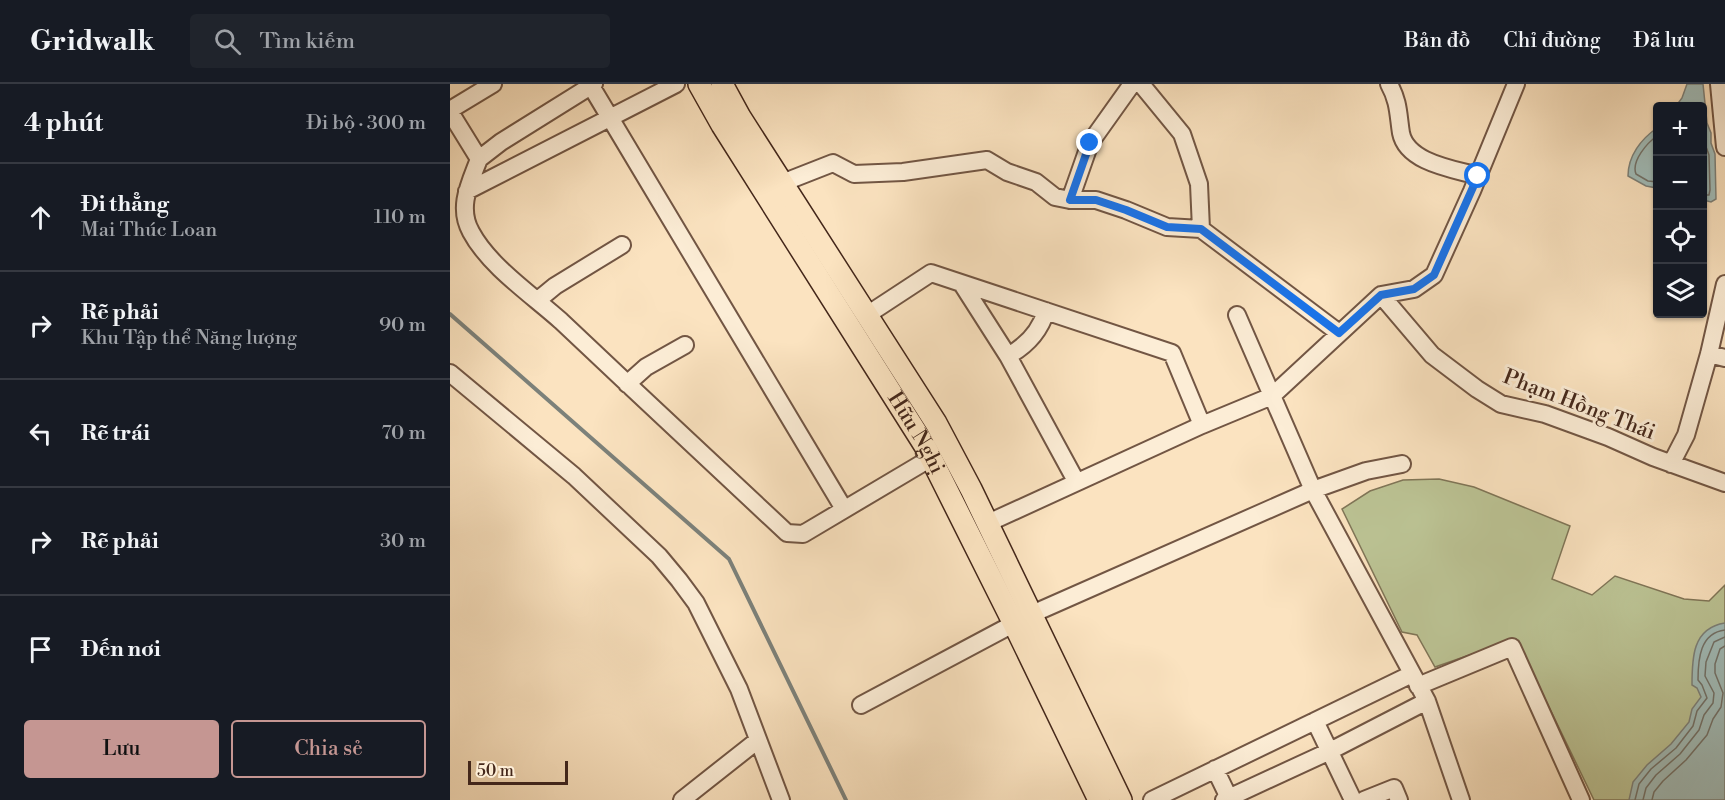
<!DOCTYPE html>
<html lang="vi">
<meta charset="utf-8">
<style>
body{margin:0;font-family:"Libre Bodoni",serif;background:#20242c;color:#f1f3f6}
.controls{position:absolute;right:18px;top:18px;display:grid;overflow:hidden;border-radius:6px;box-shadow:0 2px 4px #0004}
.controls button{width:54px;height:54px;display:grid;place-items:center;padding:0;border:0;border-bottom:2px solid #363941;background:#171b24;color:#f1f3f6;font:30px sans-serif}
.scale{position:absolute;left:18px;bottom:15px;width:100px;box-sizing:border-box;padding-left:6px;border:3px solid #44271a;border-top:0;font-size:16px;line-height:21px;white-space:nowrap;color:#44271a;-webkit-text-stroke:4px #fcedd6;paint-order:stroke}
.stop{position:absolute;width:18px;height:18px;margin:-14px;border:4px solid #1a73e8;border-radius:50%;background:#fff}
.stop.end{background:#1a73e8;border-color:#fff;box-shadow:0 2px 6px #0008}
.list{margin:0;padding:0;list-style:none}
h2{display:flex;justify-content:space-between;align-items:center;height:78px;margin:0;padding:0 24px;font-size:26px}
h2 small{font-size:20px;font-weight:400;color:#9ea1a6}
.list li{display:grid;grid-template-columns:39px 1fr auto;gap:18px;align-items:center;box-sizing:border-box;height:108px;padding:0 24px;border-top:2px solid #363941}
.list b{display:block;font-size:22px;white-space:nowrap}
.list p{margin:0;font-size:20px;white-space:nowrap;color:#9ea1a6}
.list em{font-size:20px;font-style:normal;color:#9ea1a6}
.actions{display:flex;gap:12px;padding:18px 24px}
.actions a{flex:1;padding:14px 0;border:2px solid #c59692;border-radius:6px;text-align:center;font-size:21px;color:#c59692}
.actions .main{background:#c59692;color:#111}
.icon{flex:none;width:33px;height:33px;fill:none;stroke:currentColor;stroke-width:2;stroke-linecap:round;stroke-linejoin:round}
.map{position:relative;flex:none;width:1275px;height:716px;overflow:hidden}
header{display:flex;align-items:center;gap:36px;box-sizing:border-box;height:84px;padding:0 30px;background:#171b24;border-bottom:2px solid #363941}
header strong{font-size:28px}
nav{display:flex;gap:33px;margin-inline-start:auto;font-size:21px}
.search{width:420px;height:54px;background:#20242c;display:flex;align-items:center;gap:15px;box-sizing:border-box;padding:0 21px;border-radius:6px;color:#9ea1a6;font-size:22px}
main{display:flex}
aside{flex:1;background:#171b24}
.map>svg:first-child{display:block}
</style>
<header>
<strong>Gridwalk</strong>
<div class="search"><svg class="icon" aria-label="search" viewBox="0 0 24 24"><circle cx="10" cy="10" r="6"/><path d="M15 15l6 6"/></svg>Tìm kiếm</div>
<nav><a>Bản đồ</a><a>Chỉ đường</a><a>Đã lưu</a></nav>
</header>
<main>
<aside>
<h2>4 phút<small>Đi bộ · 300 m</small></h2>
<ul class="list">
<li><svg class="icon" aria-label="ahead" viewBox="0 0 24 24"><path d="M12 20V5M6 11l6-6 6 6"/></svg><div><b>Đi thẳng</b><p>Mai Thúc Loan</p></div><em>110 m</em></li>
<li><svg class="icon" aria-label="right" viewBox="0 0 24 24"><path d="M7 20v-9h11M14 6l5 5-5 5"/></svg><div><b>Rẽ phải</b><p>Khu Tập thể Năng lượng</p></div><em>90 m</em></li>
<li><svg class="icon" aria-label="left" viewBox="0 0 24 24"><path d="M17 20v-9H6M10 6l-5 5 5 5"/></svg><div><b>Rẽ trái</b></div><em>70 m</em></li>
<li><svg class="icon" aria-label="right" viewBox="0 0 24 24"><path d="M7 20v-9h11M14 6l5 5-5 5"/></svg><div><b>Rẽ phải</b></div><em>30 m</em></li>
<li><svg class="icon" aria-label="arrive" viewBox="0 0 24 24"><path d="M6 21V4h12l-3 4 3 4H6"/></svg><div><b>Đến nơi</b></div></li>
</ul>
<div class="actions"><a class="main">Lưu</a><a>Chia sẻ</a></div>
</aside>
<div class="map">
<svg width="1275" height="716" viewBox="0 0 1275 716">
<rect width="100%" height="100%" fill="#fbe3c0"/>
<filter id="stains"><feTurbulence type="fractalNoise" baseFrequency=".00333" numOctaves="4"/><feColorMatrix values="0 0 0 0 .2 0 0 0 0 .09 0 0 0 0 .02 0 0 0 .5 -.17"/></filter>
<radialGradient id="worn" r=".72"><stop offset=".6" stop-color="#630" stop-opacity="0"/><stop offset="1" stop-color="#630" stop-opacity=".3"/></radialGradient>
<!-- green -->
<path fill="#bcc495" stroke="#807658" stroke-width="1.5" d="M 989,395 L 1024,403 L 1120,442 L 1102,495 L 1142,511 L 1165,492 L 1234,515 L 1259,517 L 1275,501 L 1275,716 L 1144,716 L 1066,555 L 985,583 L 967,551 L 952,548 L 892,425 L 920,407 L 953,396 Z"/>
<!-- water -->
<path fill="#a1bdba" stroke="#7c817a" stroke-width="1.5" d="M 1237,0 L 1253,0 L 1257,39 L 1261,49 L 1261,59 L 1265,70 L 1266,115 L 1261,118 L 1253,116 L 1252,22 L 1226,22 L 1232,14 Z
M 1207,44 L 1207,104 L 1196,102 L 1178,92 C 1178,72 1191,55 1207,44 Z
M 1275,539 L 1275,716 L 1179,716 L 1183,698 L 1197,681 L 1221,660 L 1239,638 L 1242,625 L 1251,613 L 1247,604 L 1242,601 C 1242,575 1242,544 1275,539 Z"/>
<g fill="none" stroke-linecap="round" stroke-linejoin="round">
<!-- shore -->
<path stroke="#72726a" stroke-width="1.5" d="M 1252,44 L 1255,50 L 1255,60 L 1259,71 L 1260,106 L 1259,111 L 1252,111
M 1208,51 C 1197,59 1181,77 1186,90 L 1198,97 L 1208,98
M 1185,716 L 1189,700 L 1201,685 L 1226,664 L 1243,642 L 1247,627 L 1257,614 L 1252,601 L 1248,596 C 1248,575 1250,549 1275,546
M 1193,716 L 1196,704 L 1206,691 L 1230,670 L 1249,646 L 1254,631 L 1263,619 L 1264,609 L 1255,592 L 1256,578 L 1264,558 L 1275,553
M 1202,716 L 1204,708 L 1213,697 L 1236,676 L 1257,651 L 1263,635 L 1271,623 L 1273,609 L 1265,589 L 1265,580 L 1270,565 L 1275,562"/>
<!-- stream -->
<path stroke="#7c817a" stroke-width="4" d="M 0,230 L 279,475 L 396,716"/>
<defs>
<path id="minor" d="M 691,0 L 732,50 L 749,100 L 751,145 L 889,249
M 939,0 C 949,18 948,30 951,49 C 957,79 1004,85 1028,92
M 1269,0 L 1275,63
M 141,2 L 394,425
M 0,26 L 43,0
M 0,28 L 29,75 C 20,99 7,123 21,148 C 39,182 82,211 111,237 C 186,308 261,378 337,449 L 353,450 L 481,374
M 29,75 L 51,58 L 144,0
M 332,99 L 383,79 L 404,90 L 453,88 L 537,76 L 557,88 L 586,98 L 605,113 L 620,116 L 646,116 L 676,126 L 717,143 L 751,145
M 17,107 L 226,0
M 620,116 L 640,59 L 682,0
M 512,200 L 558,272 L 626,397
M 931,211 L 982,271 L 1027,305 L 1051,320 L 1095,330 L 1158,353 L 1203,373 L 1275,399
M 88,216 L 105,202 L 172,161
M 417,231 L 481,189 L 722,269 L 752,341 L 538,439
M 787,231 L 863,406 L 977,617 L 1011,716
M 1259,270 L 1275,274
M 558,272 C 576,262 590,247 596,227
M 0,289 L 124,392 L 209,472 L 229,496 L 246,519 L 289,605 L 331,716
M 177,300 L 196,283 L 235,261
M 752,341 L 822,312 L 931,211 L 964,205 L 984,191 L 1022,107 L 1066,0
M 1221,380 L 1236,351 L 1259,270 L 1275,200
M 968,602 L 1062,563 L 1131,716
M 411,621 L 582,530 L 863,406 L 916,387 L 952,380
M 865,637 L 903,716
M 765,685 L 779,714
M 232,716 L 308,656
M 702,716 L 962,590
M 774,716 L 880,667 L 977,617
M 914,716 L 944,704 L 949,716"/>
<g id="major">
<path id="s1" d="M 249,0 L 272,41 L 475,362 L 564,540 L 649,716"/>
<path d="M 272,0 L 290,33 L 486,339 L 521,405 L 671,716"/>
</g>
</defs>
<!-- minor casing -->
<use href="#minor" stroke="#725644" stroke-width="20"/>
<!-- major casing -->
<use href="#major" stroke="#44271a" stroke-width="24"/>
<!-- minor -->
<use href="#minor" stroke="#fcedd6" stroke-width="16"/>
<!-- major -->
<use href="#major" stroke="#fbe3c0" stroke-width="21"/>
</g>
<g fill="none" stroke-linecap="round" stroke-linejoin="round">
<!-- route -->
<path stroke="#1a73e8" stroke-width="8" d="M 640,59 L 620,116 L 646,116 L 676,126 L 717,143 L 751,145 L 889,249 L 931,211 L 964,205 L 984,191 L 1028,92"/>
</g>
<g text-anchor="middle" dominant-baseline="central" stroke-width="6" stroke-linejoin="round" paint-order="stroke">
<!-- street labels -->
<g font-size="21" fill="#44271a" stroke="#fcedd6">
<text transform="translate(1129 321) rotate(21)">Phạm Hồng Thái</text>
<text stroke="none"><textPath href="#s1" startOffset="411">Hữu Nghị</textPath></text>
</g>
</g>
<rect width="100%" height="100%" filter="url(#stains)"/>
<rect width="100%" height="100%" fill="url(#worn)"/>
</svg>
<div class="controls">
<button>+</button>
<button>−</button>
<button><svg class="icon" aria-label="locate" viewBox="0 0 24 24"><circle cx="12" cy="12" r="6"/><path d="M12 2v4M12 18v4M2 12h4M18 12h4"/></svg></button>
<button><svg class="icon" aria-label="layers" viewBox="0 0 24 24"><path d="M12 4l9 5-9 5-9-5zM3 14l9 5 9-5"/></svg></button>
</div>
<div class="scale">50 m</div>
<div class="stop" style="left:1028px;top:92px"></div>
<div class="stop end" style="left:640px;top:59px"></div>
</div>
</main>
